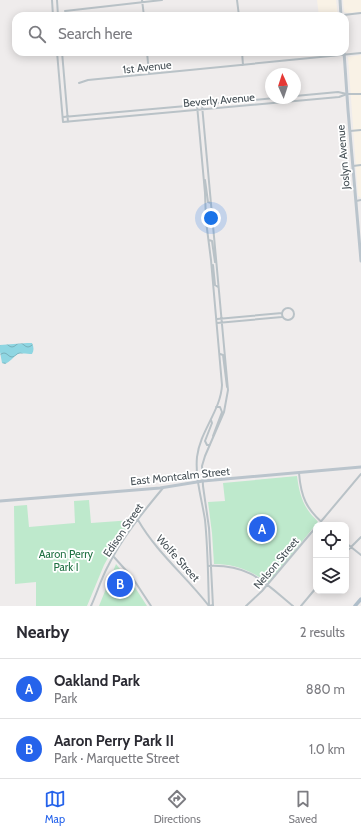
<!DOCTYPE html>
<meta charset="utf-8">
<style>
body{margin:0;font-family:Cabin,sans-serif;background:#f2f2f3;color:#2b2b33}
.controls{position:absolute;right:12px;bottom:12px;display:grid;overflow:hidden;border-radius:8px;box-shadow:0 2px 10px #0003}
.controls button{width:36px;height:36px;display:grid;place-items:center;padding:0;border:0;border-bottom:1px solid #e1e1e2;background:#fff;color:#2b2b33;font:20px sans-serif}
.compass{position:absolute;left:265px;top:68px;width:36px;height:36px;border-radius:50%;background:#fff;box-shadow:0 2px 10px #0003;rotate:357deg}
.you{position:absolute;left:211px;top:218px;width:14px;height:14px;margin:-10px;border:3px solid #fff;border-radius:50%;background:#1a73e8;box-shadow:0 0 0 6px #1a73e833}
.badge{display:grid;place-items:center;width:26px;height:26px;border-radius:50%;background:#2563eb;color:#fff;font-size:13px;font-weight:700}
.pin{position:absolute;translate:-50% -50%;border:2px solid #fff;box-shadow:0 1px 4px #0006}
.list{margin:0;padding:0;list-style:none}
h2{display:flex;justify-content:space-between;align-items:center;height:52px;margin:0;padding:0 16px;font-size:17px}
h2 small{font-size:13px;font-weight:400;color:#7c7c81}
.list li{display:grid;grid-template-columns:26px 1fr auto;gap:12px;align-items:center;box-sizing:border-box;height:60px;padding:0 16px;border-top:1px solid #e1e1e2}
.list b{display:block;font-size:15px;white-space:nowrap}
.list p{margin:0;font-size:13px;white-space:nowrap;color:#7c7c81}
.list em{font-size:13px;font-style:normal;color:#7c7c81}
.icon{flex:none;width:22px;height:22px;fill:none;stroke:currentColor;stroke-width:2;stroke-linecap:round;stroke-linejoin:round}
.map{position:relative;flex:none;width:361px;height:606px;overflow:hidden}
.search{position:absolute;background:#fff;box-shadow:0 2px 10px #0003;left:12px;right:12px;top:12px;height:44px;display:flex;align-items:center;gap:10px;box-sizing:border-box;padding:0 14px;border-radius:12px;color:#7c7c81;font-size:15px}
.sheet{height:172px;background:#fff}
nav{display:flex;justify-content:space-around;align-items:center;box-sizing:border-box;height:56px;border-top:1px solid #e1e1e2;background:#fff;font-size:11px;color:#7c7c81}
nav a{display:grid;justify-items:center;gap:2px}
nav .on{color:#2563eb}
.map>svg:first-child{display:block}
</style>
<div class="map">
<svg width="361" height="606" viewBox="0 0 361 606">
<defs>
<pattern id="water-waves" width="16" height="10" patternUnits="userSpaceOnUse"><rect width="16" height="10" fill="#8fd6e2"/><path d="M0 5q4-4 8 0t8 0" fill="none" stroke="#77b0ba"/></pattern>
</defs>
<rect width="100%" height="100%" fill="#efecec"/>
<!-- commercial -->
<path fill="#f9f2e6" d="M 317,0 L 336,0 L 338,16 L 319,16 Z
M 343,0 L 361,0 L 361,12 L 347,13 L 344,12 Z
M 361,55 L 361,198 L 358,196 L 348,57 Z"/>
<!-- park -->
<path fill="#bee9cc" d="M 297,476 C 299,490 301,501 310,513 C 312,516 316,519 318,522 L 269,582 L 267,582 C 250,570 234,564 214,564 L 212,533 L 208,502 L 225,501 L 223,483 Z
M 89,500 L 91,523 L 133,520 L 114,547 L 104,565 L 87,606 L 36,606 L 36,582 L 15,584 L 14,506 L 27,505 L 29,527 L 75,523 L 74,501 Z
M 116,564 L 134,586 L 147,606 L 99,606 Z"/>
<!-- water -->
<path fill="url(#water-waves)" d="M 27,343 L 32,343 C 34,347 34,351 32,354 C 28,354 22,353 18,354 C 13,357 10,362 5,364 L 2,363 L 0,352 L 0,345 Z"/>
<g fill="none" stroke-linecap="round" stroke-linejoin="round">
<!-- street -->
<path stroke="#b9c2c7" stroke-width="2" d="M 52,0 L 53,16
M 57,0 L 58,16
M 142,0 L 144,16
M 237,0 L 239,16
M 65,11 L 162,0
M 335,16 L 361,13
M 57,52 L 63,122 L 339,97 L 347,94
M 62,52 L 68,122
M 147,52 L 149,74
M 242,52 L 243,65
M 79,83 L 88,80 L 361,53
M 295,96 L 338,92 L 347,94 L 361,94
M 197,105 L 205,193 L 206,221 L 211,260 L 222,385 C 221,410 200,431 197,457 C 195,478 202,500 205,520 C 208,549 208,578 209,606
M 202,105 L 228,390 L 224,412 L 205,456 L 202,466 L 203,486 L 209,528 L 213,606
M 63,117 L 275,98
M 350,131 L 361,130
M 353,166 L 361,165
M 205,180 L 208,202 L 211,203
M 356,201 L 361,200
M 209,240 L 212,241 L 215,262
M 213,265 L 215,285 L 218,287
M282 314a6 6 0 1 1 12 0a6 6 0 1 1-12 0Z
M 217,319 L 282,313
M 217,323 L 282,317
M 220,354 L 223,355 L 227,387
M 213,436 L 222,412 L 220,407 L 216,407
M 210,445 L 207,445 L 205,441 L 212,423 L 211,420
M 299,473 C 301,497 306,509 325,525
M 138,520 C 157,553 186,576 209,606 L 213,605
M 318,525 L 361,474
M 346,543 L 361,555
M 346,552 L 361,537
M 113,556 L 132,577 L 151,606
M 208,566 C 249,564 264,582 293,606
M 91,606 C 97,593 101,579 108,566 C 122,538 143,512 163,488
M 246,606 L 262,591 L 316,527
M 301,606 L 316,588"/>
<!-- secondary -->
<path stroke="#bac4cc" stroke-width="3" d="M 340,0 L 341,16
M 344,52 L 348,110 L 361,261
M 0,501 L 160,488 L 203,481 L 361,467"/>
<!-- primary -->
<path stroke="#aebdc9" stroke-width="3.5" d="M 355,606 L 361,599"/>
</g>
<g text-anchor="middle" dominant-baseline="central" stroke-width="3.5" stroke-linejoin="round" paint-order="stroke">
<!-- street labels -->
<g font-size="11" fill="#475157" stroke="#fff">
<text transform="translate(147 67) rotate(-6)">1st Avenue</text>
<text transform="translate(219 100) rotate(-5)">Beverly Avenue</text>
<text transform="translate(343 157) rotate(-95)">Joslyn Avenue</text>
<text transform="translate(180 476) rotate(-6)">East Montcalm Street</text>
<text transform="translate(123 530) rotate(-56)">Edison Street</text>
<text transform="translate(178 558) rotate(48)">Wolfe Street</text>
<text transform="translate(276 563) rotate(-50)">Nelson Street</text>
</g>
<!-- park labels -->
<g font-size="11" fill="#207143" stroke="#fff">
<text x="66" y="554">Aaron Perry<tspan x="66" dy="13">Park I</tspan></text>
</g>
</g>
</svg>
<div class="controls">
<button><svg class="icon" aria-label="locate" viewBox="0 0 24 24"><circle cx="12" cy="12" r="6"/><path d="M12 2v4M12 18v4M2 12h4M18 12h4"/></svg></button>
<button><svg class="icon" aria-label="layers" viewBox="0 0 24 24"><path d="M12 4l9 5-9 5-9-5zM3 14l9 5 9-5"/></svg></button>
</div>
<svg class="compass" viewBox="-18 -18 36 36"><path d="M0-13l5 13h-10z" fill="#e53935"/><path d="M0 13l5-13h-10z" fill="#7c7c81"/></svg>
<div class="you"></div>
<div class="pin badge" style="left:262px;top:529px">A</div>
<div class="pin badge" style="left:120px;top:584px">B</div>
<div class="search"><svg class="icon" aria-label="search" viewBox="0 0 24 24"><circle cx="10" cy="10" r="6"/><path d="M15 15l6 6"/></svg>Search here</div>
</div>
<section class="sheet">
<h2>Nearby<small>2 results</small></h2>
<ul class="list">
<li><span class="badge">A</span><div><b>Oakland Park</b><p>Park</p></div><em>880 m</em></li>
<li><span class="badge">B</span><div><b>Aaron Perry Park II</b><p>Park · Marquette Street</p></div><em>1.0 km</em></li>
</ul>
</section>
<nav>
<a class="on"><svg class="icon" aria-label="map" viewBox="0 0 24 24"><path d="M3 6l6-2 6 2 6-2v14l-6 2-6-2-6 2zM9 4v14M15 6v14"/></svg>Map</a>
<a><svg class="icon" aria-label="directions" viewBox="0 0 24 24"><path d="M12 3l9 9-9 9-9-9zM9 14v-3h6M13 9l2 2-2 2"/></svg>Directions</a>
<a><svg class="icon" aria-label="saved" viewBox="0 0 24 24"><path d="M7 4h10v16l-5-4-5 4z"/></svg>Saved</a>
</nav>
